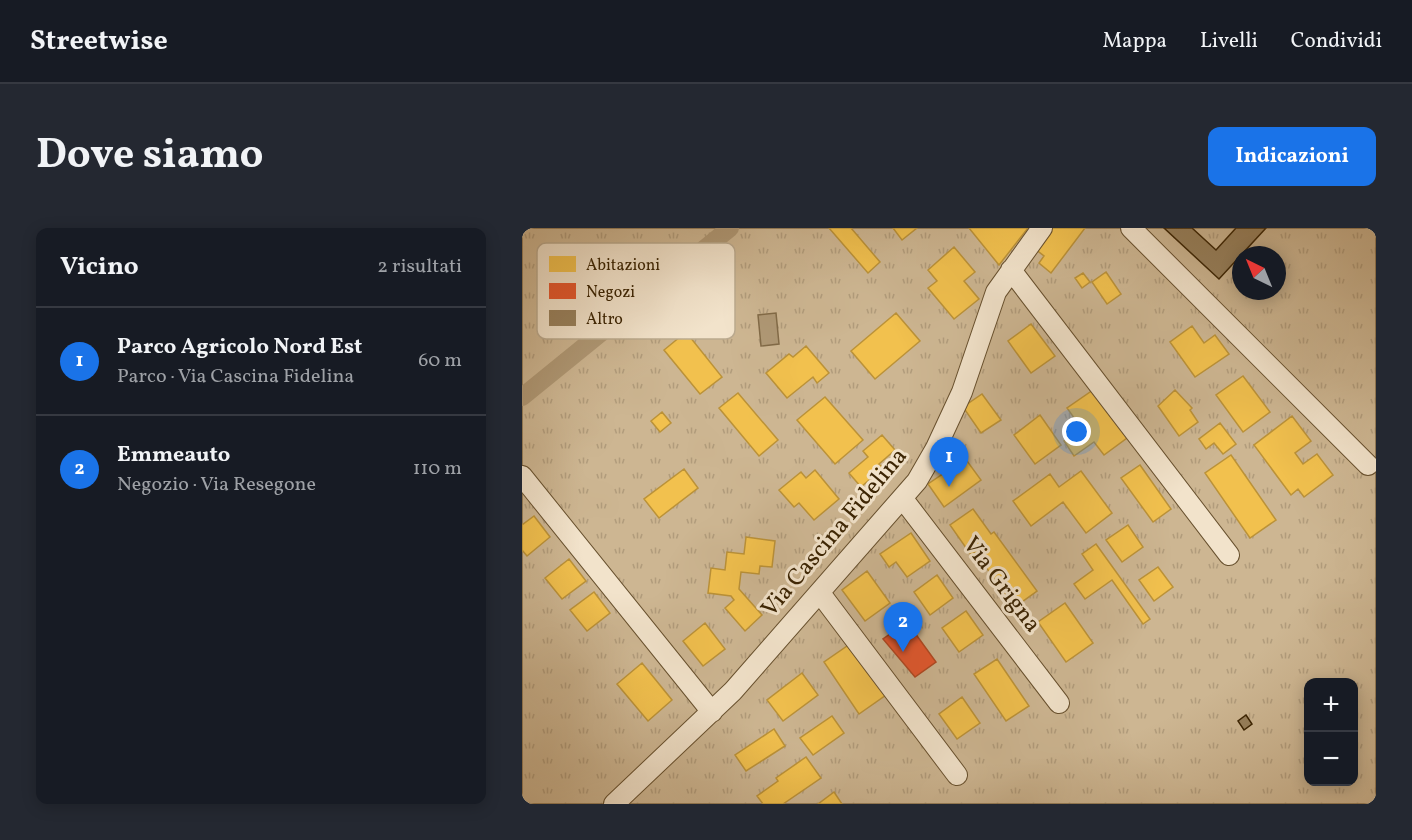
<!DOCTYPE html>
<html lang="it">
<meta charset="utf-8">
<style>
body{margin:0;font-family:Vollkorn,serif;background:#242831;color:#f1f3f6}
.controls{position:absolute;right:18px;bottom:18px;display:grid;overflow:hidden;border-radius:12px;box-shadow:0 3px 15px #0003}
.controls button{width:54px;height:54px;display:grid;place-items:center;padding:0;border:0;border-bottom:2px solid #363941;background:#171b24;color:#f1f3f6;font:30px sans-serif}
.compass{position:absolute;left:710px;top:18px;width:54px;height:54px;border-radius:50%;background:#171b24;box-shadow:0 3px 15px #0003;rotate:317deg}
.you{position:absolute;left:555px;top:204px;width:21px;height:21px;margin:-15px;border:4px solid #fff;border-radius:50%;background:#1a73e8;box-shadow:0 0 0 9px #1a73e833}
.badge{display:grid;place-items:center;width:39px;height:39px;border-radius:50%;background:#1a73e8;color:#fff;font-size:20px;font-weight:700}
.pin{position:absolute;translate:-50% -50px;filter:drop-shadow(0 2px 3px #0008)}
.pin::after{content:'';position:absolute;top:32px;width:21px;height:18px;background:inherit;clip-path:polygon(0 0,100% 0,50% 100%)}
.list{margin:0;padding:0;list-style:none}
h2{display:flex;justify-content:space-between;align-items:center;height:78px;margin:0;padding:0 24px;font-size:26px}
h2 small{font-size:20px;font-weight:400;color:#9ea1a6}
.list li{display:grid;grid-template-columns:39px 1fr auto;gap:18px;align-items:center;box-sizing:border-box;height:108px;padding:0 24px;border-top:2px solid #363941}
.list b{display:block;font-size:22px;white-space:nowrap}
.list p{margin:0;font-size:20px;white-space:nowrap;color:#9ea1a6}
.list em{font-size:20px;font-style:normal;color:#9ea1a6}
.map{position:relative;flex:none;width:854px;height:576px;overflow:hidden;border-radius:12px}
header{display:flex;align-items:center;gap:36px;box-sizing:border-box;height:84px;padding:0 30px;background:#171b24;border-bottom:2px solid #363941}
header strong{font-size:28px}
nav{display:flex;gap:33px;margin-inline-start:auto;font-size:21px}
.intro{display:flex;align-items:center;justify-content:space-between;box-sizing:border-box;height:144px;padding:0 36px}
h1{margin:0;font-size:42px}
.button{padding:15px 27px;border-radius:12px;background:#1a73e8;color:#fff;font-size:21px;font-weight:700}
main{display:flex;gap:36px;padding:0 36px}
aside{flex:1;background:#171b24;border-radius:12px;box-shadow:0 3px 15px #0003}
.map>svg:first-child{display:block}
</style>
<header>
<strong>Streetwise</strong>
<nav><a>Mappa</a><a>Livelli</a><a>Condividi</a></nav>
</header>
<div class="intro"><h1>Dove siamo</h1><a class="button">Indicazioni</a></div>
<main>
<aside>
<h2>Vicino<small>2 risultati</small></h2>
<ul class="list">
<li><span class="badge">1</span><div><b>Parco Agricolo Nord Est</b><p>Parco · Via Cascina Fidelina</p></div><em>60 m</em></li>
<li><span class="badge">2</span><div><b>Emmeauto</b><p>Negozio · Via Resegone</p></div><em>110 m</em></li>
</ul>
</aside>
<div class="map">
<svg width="854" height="576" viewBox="0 0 854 576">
<defs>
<pattern id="grass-tufts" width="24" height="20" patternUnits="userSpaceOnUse" patternTransform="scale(1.5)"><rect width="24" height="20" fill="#cdb692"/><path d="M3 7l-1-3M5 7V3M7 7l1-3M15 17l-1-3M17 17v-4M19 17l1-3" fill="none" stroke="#b19c7c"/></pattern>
</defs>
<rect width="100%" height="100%" fill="#ebd4af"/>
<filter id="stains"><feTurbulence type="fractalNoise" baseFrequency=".00333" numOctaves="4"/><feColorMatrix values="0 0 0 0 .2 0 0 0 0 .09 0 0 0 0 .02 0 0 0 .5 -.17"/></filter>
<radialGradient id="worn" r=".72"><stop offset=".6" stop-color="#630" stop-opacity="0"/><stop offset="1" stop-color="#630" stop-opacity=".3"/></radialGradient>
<!-- grass -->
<path fill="url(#grass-tufts)" stroke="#846d4a" stroke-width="1.5" fill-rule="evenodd" d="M 0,0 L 854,0 L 854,576 L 0,576 ZM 719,27 L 755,27 L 755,63 L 719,63 ZM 786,454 L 832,454 L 832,554 L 786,554 Z"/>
<!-- water -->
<path fill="#af9875" stroke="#816a47" stroke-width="1.5" d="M 254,85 L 257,116 L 239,118 L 236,87 Z"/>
<!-- homes -->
<path fill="#f2c14e" stroke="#bb9238" stroke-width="1.5" d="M 307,0 L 329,0 L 358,34 L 346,45 Z
M 371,0 L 395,0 L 380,12 Z
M 447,0 L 506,0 L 477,37 Z
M 527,0 L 563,0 L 529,45 L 517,35 L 522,28 L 512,20 Z
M 432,19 L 453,44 L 442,53 L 457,71 L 432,91 L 406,60 L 415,53 L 406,42 Z
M 584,44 L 599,66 L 585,76 L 570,54 Z
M 561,45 L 568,54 L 560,60 L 553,50 Z
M 374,85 L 398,113 L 353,151 L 329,123 Z
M 509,96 L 533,128 L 509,145 L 486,113 Z
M 670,98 L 682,115 L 693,107 L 707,126 L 673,149 L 648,114 Z
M 164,104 L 200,149 L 178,166 L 142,122 Z
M 284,118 L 307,145 L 295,155 L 291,149 L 265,170 L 244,145 L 267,126 L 271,129 Z
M 721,148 L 748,184 L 721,204 L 694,167 Z
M 571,162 L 605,210 L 582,227 L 572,214 L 552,228 L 542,213 L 560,201 L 545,180 Z
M 653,162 L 670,180 L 668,182 L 676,194 L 657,208 L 636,178 Z
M 216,165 L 256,212 L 237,228 L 197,180 Z
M 460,166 L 479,192 L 459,205 L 441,179 Z
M 303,169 L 341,212 L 313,236 L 275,192 Z
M 140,184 L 149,195 L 138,204 L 129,193 Z
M 518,187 L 539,217 L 513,236 L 492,207 Z
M 770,188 L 789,213 L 773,225 L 781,236 L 795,226 L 811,247 L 782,269 L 776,261 L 769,267 L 732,217 Z
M 698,195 L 714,216 L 701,226 L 692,215 L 684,221 L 677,211 Z
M 360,207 L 373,222 L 357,236 L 361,240 L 339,259 L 327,245 L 346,229 L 341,223 Z
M 437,222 L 459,252 L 422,279 L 406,256 L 425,243 L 419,234 Z
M 709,227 L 754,292 L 728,310 L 683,245 Z
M 618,237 L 649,281 L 631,294 L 599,250 Z
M 162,241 L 176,260 L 137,290 L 122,271 Z
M 293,242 L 317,271 L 292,292 L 277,275 L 272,279 L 257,262 L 279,244 L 284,250 Z
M 559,243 L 590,285 L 564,305 L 541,274 L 509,298 L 491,273 L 528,246 L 537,259 Z
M 451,281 L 469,306 L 472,304 L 515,363 L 493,379 L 453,324 L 449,327 L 428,297 Z
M 12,288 L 28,309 L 5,328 L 0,322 L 0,297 Z
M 606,297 L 621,319 L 600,334 L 584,312 Z
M 389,305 L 408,333 L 385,349 L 374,334 L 367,339 L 358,326 Z
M 224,309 L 253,313 L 250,339 L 238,338 L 237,346 L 219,344 L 217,361 L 240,387 L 223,403 L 203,380 L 212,372 L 209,368 L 186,365 L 189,340 L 203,342 L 205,324 L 222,326 Z
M 574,316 L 628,391 L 621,396 L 590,352 L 563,371 L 552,356 L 571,342 L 560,326 Z
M 47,331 L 64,353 L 40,371 L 23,350 Z
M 636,339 L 651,359 L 632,373 L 617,352 Z
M 345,343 L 368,375 L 343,393 L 320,362 Z
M 415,347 L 431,370 L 408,387 L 392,364 Z
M 72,364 L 88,385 L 65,403 L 48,382 Z
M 543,375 L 571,415 L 544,434 L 516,394 Z
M 444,383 L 461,407 L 437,424 L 420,400 Z
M 183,395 L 203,421 L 181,438 L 161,413 Z
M 328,416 L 364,467 L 337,486 L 302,434 Z
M 475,431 L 507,478 L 484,493 L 452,446 Z
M 120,435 L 150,472 L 126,493 L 95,456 Z
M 280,445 L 296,467 L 261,493 L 245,472 Z
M 440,469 L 458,495 L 435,511 L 417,486 Z
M 310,488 L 322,505 L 291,527 L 278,510 Z
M 252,501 L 263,518 L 224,543 L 213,527 Z
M 284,529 L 299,550 L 261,576 L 241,576 L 235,568 L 256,553 L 254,550 Z
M 312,564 L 320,576 L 296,576 Z"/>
<!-- shops -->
<path fill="#e4572e" stroke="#b14821" stroke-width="1.5" d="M 385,394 L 414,434 L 393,449 L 361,411 Z"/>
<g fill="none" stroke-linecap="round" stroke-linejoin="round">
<!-- canal -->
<path stroke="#af9875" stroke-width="18" d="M 0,169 L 208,0"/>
</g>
<!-- building -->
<path fill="#97805c" stroke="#3b2403" stroke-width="1.5" d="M 642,0 L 670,0 L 694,22 L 714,0 L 744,0 L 697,51 Z
M 724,487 L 730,496 L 722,502 L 716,493 Z"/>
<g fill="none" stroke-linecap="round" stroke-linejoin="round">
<defs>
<path id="street" d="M 609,0 L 846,237
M 489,42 L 707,327
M 0,248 L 190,484
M 381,271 L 537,475
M 298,365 L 435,547
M 92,576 L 211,463 L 395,253 L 414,220 L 440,164 L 474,64 L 520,0"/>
</defs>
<!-- street casing -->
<use href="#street" stroke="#67502e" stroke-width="22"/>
<!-- street -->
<use href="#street" stroke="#f2e3cb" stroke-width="20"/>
</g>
<g text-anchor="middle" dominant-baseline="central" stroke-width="6" stroke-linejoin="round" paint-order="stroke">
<!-- street labels -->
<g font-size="24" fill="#3b2403" stroke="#f2e3cb">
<text transform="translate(313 305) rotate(-50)">Via Cascina Fidelina</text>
<text transform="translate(479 357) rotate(53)">Via Grigna</text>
</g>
</g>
<!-- legend -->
<rect x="15" y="15" width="198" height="96" rx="9" fill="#f2e3cb" stroke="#bbaa8f" stroke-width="1.5"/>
<rect x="27" y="28" width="27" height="16" fill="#f2c14e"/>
<rect x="27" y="55" width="27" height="16" fill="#e4572e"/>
<rect x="27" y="82" width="27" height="16" fill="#97805c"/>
<g font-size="16" fill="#3b2403">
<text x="64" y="42">Abitazioni</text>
<text x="64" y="69">Negozi</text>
<text x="64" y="96">Altro</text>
</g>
<rect width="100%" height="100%" filter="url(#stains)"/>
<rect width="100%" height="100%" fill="url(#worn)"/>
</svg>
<div class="controls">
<button>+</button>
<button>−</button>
</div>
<svg class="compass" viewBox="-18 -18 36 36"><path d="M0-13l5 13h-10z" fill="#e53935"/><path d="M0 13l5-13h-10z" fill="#9ea1a6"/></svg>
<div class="you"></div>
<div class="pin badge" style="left:427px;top:259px">1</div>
<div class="pin badge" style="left:381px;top:424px">2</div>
</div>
</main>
